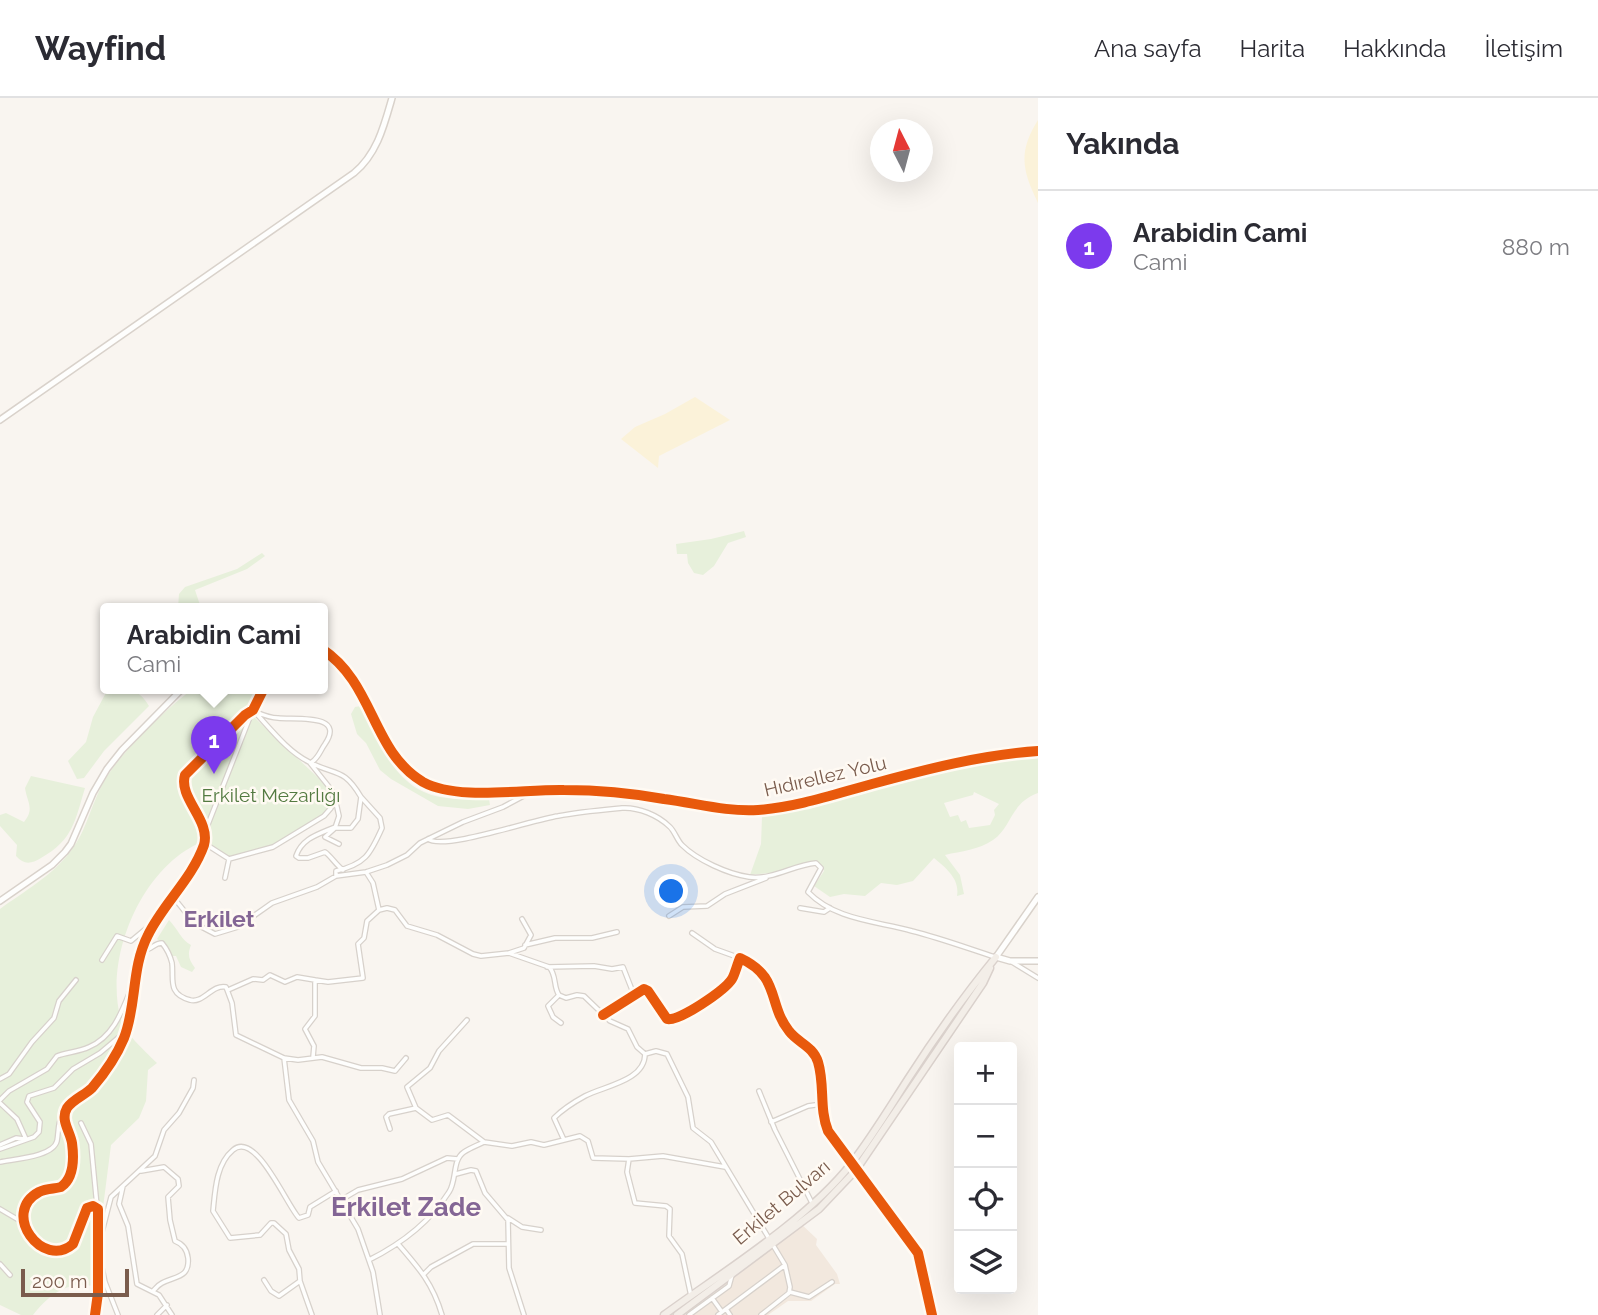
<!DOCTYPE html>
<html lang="tr">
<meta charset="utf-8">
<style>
body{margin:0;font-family:Raleway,sans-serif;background:#f7f7f7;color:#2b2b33}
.controls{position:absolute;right:21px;bottom:21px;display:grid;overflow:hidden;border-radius:7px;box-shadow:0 7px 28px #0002}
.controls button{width:63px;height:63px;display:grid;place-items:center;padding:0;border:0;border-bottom:2px solid #e1e1e2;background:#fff;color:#2b2b33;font:35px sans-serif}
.compass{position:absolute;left:870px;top:21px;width:63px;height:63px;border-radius:50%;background:#fff;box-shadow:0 7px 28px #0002;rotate:354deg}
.scale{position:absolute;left:21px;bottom:18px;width:108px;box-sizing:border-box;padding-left:7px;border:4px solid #7a5c4d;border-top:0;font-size:19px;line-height:24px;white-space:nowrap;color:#7a5c4d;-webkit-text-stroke:5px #fffaf3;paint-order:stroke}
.you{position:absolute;left:672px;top:794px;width:24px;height:24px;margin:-18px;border:5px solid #fff;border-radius:50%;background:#1a73e8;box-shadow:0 0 0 10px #1a73e833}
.badge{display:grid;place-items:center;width:46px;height:46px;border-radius:50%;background:#7c3aed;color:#fff;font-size:23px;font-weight:700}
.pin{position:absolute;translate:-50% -58px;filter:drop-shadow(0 2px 4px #0008)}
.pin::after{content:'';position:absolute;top:37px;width:24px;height:21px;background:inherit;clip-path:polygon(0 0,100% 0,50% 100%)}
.popup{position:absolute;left:100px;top:505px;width:228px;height:91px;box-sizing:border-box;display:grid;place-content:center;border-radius:7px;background:#fff;filter:drop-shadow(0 2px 5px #0005);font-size:23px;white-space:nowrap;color:#7c7c81}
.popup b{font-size:26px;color:#2b2b33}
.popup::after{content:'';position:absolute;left:50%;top:100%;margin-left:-14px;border:14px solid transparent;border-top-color:#fff}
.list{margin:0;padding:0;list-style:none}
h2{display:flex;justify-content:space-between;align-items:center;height:91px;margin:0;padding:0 28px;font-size:30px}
h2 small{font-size:23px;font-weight:400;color:#7c7c81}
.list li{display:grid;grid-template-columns:46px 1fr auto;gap:21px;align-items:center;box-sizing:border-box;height:112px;padding:0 28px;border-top:2px solid #e1e1e2}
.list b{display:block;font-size:26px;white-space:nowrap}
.list p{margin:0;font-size:23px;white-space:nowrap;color:#7c7c81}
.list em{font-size:23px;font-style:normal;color:#7c7c81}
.icon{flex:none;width:38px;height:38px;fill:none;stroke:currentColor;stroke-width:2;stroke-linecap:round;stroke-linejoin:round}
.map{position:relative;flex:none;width:1038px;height:1217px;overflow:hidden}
header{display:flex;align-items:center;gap:42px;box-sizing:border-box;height:98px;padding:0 35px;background:#fff;border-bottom:2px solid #e1e1e2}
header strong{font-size:33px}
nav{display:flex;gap:38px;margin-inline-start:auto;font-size:24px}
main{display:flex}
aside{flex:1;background:#fff}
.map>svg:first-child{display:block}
</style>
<header>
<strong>Wayfind</strong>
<nav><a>Ana sayfa</a><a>Harita</a><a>Hakkında</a><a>İletişim</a></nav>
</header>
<main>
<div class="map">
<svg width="1038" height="1217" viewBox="0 0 1038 1217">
<rect width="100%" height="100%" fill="#f9f5f0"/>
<!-- residential -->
<path fill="#f2e8de" d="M 798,1123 L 817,1141 L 816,1147 L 837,1176 L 840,1186 L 835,1186 L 811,1203 L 788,1203 L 768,1217 L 670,1217 Z"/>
<!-- green -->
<path fill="#e7f0db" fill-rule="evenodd" d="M 744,433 L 746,439 L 728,445 L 714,468 L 703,477 L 694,475 L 688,465 L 687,456 L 677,456 L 676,446 L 711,441 Z
M 262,455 L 265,458 L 247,471 L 195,492 L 201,510 L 178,510 L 179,496 L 185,489 L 237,471 Z
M 112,590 C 129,590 140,592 149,608 L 104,653 L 84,680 L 77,681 L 68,663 L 86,644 L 93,619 L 108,591 Z
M 194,590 L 265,590 L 255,620 L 330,691 L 335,701 L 330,713 L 276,747 L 228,760 L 211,747 L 210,741 C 144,761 101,861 122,925 C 126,936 148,956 157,965 L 148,972 L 146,1003 L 139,1020 L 111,1047 L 93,1188 C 66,1183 49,1197 33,1217 L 21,1217 L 0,1207 L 0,811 C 23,794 53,777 70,754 C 87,733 91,705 105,682 C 120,655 169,608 194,590 Z
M 361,608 C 381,644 393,690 440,699 C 456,702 472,701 489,701 L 490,707 L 468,711 L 438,708 L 391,681 L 380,672 L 366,645 L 357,636 L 351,616 L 355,609 Z
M 1038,658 L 1038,695 C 1010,705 1012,729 993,742 C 979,752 961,753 945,757 L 960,777 L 964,796 L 957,798 C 960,781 946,770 934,760 L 913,783 L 897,787 L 881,785 L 865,798 L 844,796 L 830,799 L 814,788 L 824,773 L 822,768 L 815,764 L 770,775 L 750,777 L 761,746 L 762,719 L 787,715 L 956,669 ZM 974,694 L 999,706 L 994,712 L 995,717 L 990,727 L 969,730 L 966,722 L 961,724 L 958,717 L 950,719 L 944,705 L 973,697 Z
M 31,678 L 85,690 C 75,723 73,742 41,760 C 31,766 24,767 16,758 L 17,747 L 0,728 L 0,717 L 6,715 L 24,724 C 35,711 27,704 25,690 Z
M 169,822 C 177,830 182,843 191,847 C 187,857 189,862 195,870 L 192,874 L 181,869 L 176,858 L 172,858 L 168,849 L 157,841 Z"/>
<!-- sand -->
<path fill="#fbf2d9" d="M 1038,22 L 1038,105 C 1022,72 1018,54 1038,22 Z
M 695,299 L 730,322 L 659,358 L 658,370 L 621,341 L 635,329 L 665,316 Z"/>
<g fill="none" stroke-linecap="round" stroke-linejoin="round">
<defs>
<path id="street" d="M 253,612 C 270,630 287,653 309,664 C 336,678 343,669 361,699 L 358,721 L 351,730 L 335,730 L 339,718 L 334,696
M 256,614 C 263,617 270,620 278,620 C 295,622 346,615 325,646 C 320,653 319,659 312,664
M 335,729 C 319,736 302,740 296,758 L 299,760 L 308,760 L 325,754 C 330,757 336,767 343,772
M 334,731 L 325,739 L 339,746
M 205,734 L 252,614
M 428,741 C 443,753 535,721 558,718 C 578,714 601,712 622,710 C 638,709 658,717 670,729 C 675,734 677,742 682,747 C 697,762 728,776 749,779 C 773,782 793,767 816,765 L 821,770 L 808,794 C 835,822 876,823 912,833 C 940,840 967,850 995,859
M 204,745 L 229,761 L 273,749 L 324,718 L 331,710 L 334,695 L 310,665
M 336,778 L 336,773 C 365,766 370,757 382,730 L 380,720 L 361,699
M 225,780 L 229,761
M 174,800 L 194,825 L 215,836 L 238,829 L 272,805 L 317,789 L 336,778 L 366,774 L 387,767 L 407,757 L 420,745 L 463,724 L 503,709 L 531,694
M 800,810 L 824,814 L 830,810
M 379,812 L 387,810 L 395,812 L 407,828 L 437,837 L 473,856 L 481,858 L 509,855 L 549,869 C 557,877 553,889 559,897 L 566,900 L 577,897 L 584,898 L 610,923 L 628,931 L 637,949 L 645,956
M 669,818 L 683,809 L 707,808 L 725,796 L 766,780
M 692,835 L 715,851 L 740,860
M 525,847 L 555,840 L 592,840 L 617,834
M 142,852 C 152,853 153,845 162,845 C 167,851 170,857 172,865 C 174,881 167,896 190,902 C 203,906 212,886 226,889 L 232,905 L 236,937 L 284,960 L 298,962 L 322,959 L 361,970 L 382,970 L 395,973 L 406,960
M 509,855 L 524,850 L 531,837 L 522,821
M 102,862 L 117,838 L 131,843 L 154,824
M 1012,864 L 1038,880
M 547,869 L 594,868 L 612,871 L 623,869 L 634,897
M 228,892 L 253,881 L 263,882 L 270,877 L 285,884 L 297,879 L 315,882
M 558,898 L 548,908 L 553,919 L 561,925
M 603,917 L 644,891 L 648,893 L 667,921 C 679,924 725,892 732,881 C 735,876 737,867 740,860 C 781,879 767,905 789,933 C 798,945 813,948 818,964 C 825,987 819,1011 828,1033 L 918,1155 L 932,1217
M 645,956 L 656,953 L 667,956 L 688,999 L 693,1030 L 711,1044 L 785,1167 L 790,1189 L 789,1195 L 761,1217
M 313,959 L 314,948 L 305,931 L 315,918 L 315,882 L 328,884 L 363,880 L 358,846 L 364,840 L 367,823 L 379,812 L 373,785 L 366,774
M 284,960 L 289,1002 L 313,1043 L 318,1064 L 358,1131 L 373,1174 L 380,1217
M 0,981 L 9,976 L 32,944 L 54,920 L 59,903 L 76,882
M 759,993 L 775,1032 L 812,1105
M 0,1002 L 9,993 L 47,971 L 57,958 C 67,954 79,954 89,949 C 115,938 123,910 133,886
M 0,1005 L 17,1021 L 26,1041
M 416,1010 L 407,989 L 430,970 L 439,953 L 467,922
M 771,1024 L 808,1008 L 822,1006
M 81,1025 L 91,1046 L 97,1108
M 390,1031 L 386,1019 L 389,1016 L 416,1010 L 432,1022 L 448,1017 L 484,1044 L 512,1048 L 531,1044 L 544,1047 L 580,1038 L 588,1043 L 593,1060 L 629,1061 L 663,1058 L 725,1069
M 564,1042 L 554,1020 C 563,1011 574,1004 585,998 C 604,988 645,983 645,956
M 0,1047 L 16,1040 L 24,1041
M 0,1051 L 34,1039 L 39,1034 L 40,1024 L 27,1004 L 29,998 L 54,990 L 73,971 L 100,955 L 125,934
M 629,1061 L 627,1074 L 635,1105 L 666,1108 L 670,1111 L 669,1138 L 682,1156 L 691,1198
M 0,1064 C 14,1061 53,1059 57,1043 C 59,1032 57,1025 64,1015
M 141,1073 L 164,1069 L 178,1081 L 179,1088 L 168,1099 L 170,1122 L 175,1143 C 183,1146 187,1151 188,1160 C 190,1180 175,1178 162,1185 C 158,1187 156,1190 153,1193
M 456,1076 L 471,1072 L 476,1073 L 485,1095 L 508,1122 L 509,1170 L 524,1217
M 123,1088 L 119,1106 L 128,1128 L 137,1186 L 159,1197 L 172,1217
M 341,1102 L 358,1092 L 402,1081 L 447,1060 L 458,1061
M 0,1111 L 22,1124
M 508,1120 L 522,1129 L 541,1132
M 101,1138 L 111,1099 L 155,1058 L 164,1032 L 179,1015 L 193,990 L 194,982
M 398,1146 C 419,1170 433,1186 442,1217
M 100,1160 L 105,1184 L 118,1217
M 369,1162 C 401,1146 430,1124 449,1094 C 457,1082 452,1062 464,1054 C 470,1050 478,1047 484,1044
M 0,1166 L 10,1177
M 424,1176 L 431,1169 L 473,1146 L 507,1146
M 264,1182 L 271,1193 L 279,1198 L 300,1183 L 312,1217
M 300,1183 L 299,1171 L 289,1152 L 286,1136 L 274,1125 L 271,1125 L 260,1137 L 230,1140 L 213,1113 C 215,1093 216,1066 233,1052 C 256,1032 287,1108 299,1120 L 308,1117 L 310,1109 L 336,1093
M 790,1194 L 809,1199 L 832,1184
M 712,1200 L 722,1214
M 726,1211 L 730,1217
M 95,1217 L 98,1195 L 98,1111 L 93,1108 L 87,1110 L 73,1146 C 43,1172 0,1115 39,1094 C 47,1090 54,1091 61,1089 C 74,1080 74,1060 72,1045 C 70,1033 60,1022 67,1010 C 73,1001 85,997 92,990 C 104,976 117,957 124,940 C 137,907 131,870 148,837 C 163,806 192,781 204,747 C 211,722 178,700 185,677 L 245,617 L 253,612 L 264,590
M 157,1217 L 167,1207
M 689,1217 L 729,1188 L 732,1177
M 718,1217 L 785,1167"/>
<path id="secondary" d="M 0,322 L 354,75 C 377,56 384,28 392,0
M 322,551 C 375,586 371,653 423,684 C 457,703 524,691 564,692 C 597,692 631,695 664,701 C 696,705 726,714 758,712 C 797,709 835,696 872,686 C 927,671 981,657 1038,653
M 1038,799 L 996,859 L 1010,863 L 1038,863
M 0,803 L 52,767 L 65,754 L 71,746 L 93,695 L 107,671 L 122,652 L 183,590"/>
<path id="primary" d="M 664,1217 C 723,1174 807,1122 851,1066 C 872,1039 890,1009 908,981 C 935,939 964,898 996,859
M 677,1217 L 819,1111 L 856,1072 L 983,885 L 990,870"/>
</defs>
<!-- street casing -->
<use href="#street" stroke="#d7d1cb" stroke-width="6"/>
<!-- secondary casing -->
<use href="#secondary" stroke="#d9d2cb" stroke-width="8"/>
<!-- primary casing -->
<use href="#primary" stroke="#dad1cc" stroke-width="9"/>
<!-- street -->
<use href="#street" stroke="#fefefd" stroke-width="3.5"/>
<!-- secondary -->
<use href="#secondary" stroke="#fefefd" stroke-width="5"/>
<!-- primary -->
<use href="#primary" stroke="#f3eee8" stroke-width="6"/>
<defs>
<path id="cycleway" d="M 322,551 C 375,586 371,653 423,684 C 457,703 524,691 564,692 C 597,692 631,695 664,701 C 696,705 726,714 758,712 C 797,709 835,696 872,686 C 927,671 981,657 1038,653
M 603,917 L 644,891 L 648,893 L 667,921 C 679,924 725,892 732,881 C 735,876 737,867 740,860 C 781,879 767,905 789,933 C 798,945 813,948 818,964 C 825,987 819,1011 828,1033 L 918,1155 L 932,1217
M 95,1217 L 98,1195 L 98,1111 L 93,1108 L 87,1110 L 73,1146 C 43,1172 0,1115 39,1094 C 47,1090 54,1091 61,1089 C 74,1080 74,1060 72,1045 C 70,1033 60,1022 67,1010 C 73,1001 85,997 92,990 C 104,976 117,957 124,940 C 137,907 131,870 148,837 C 163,806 192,781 204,747 C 211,722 178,700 185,677 L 245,617 L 253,612 L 264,590"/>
</defs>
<!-- cycleway casing -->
<use href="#cycleway" stroke="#fffaf3" stroke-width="15"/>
<!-- cycleway -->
<use href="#cycleway" stroke="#e8590c" stroke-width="10"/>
</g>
<g text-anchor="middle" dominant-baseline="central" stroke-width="5" stroke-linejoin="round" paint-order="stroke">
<!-- street labels -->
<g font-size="19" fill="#7a5c4d" stroke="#fffaf3">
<text transform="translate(825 678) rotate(-13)">Hıdırellez Yolu</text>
<text transform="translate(781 1104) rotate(-40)">Erkilet Bulvarı</text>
</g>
<!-- park labels -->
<g font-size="19" fill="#537a41" stroke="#fffaf3">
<text x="271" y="697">Erkilet Mezarlığı</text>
</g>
<!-- quarter labels -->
<g font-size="23" font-weight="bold" fill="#846695" stroke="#fffaf3">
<text x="219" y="820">Erkilet</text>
</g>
<!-- district labels -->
<g font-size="26" font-weight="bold" fill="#846695" stroke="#fffaf3">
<text x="406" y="1109">Erkilet Zade</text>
</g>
</g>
</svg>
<div class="controls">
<button>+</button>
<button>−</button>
<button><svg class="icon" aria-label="locate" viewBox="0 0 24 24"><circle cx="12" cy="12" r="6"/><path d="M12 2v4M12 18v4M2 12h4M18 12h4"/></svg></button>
<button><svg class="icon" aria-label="layers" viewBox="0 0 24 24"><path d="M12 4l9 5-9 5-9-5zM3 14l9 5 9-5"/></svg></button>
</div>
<svg class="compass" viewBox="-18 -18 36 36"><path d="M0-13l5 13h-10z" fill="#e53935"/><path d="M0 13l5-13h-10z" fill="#7c7c81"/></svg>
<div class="scale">200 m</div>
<div class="you"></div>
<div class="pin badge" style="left:214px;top:676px">1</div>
<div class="popup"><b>Arabidin Cami</b>Cami</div>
</div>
<aside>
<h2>Yakında<small></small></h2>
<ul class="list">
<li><span class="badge">1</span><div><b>Arabidin Cami</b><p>Cami</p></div><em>880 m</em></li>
</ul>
</aside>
</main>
